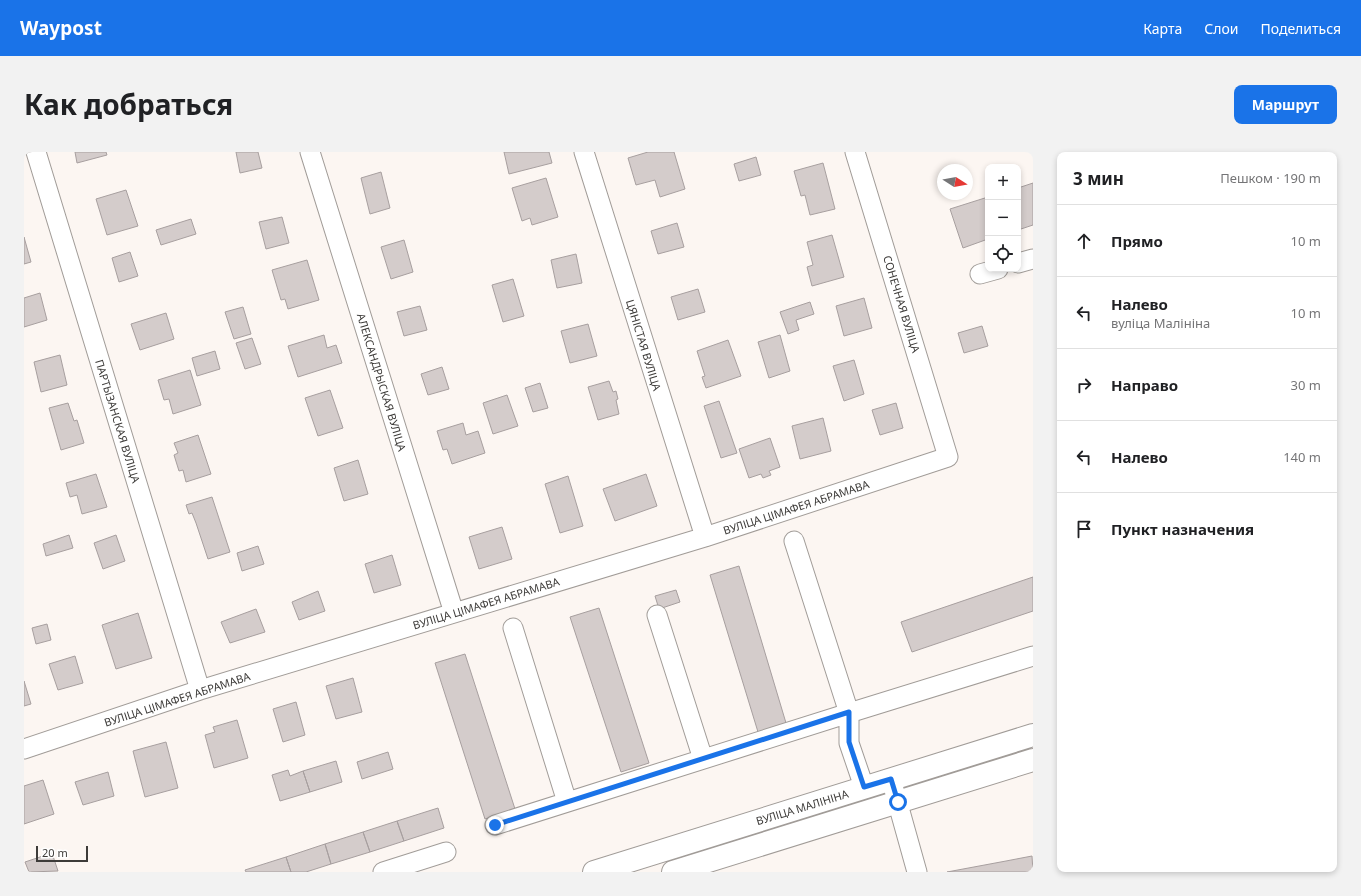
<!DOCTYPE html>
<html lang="ru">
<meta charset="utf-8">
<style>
body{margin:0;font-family:"Noto Sans",sans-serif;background:#f2f2f2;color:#202124}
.controls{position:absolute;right:12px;top:12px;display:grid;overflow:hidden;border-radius:8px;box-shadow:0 2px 6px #0003}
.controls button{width:36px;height:36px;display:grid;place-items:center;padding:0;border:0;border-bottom:1px solid #e0e0e0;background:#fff;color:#202124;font:20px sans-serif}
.compass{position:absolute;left:913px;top:12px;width:36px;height:36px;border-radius:50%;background:#fff;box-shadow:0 2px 6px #0003;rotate:101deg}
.scale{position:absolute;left:12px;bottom:10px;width:52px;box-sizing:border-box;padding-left:4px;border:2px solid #3d3b39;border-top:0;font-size:11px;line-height:14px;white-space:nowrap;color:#3d3b39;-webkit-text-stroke:3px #fff;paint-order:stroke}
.stop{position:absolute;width:12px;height:12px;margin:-9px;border:3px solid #1a73e8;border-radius:50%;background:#fff}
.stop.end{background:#1a73e8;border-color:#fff;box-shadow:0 1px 4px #0008}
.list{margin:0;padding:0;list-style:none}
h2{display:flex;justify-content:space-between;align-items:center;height:52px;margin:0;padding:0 16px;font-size:17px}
h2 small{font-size:13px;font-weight:400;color:#757577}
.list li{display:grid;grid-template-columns:26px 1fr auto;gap:12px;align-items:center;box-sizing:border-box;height:72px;padding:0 16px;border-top:1px solid #e0e0e0}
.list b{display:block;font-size:15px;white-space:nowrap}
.list p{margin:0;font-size:13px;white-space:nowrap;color:#757577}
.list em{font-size:13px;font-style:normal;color:#757577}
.icon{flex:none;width:22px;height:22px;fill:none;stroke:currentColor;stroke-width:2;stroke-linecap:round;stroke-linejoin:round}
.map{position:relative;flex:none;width:1009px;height:720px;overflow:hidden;border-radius:8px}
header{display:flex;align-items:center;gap:24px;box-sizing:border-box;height:56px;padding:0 20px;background:#1a73e8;color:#fff}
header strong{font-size:19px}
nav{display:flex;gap:22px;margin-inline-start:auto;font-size:14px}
.intro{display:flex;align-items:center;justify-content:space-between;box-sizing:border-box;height:96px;padding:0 24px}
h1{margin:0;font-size:28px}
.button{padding:10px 18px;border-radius:8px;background:#1a73e8;color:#fff;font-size:14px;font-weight:700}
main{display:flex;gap:24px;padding:0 24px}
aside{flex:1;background:#fff;border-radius:8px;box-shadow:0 2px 6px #0003}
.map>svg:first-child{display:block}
</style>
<header>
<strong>Waypost</strong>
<nav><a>Карта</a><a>Слои</a><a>Поделиться</a></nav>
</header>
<div class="intro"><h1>Как добраться</h1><a class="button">Маршрут</a></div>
<main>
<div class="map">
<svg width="1009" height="720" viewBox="0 0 1009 720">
<rect width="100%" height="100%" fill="#fcf6f2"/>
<!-- building -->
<path fill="#d4cccb" stroke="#a79f9f" d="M 51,0 L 82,0 L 83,3 L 53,11 Z
M 212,0 L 234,0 L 238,16 L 216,21 Z
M 480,0 L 525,0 L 528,11 L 485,22 Z
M 624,0 L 650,0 L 661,37 L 636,45 L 631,28 L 612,33 L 604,6 Z
M 732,5 L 737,23 L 715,29 L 710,12 Z
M 799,11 L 811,57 L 786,63 L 781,43 L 777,44 L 770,19 Z
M 357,20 L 366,56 L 346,62 L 337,26 Z
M 522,26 L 534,65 L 508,73 L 506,66 L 498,69 L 488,36 Z
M 1009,31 L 1009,73 L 994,78 L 994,36 Z
M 102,38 L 114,74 L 83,83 L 72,47 Z
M 964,45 L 964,87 L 939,96 L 926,57 Z
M 258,65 L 265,91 L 242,97 L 235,70 Z
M 167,67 L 172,82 L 137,93 L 132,78 Z
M 653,71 L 660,95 L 634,102 L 627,79 Z
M 808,83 L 820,125 L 788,134 L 783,115 L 789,113 L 783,90 Z
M 0,85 L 7,110 L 0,112 Z
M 380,88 L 389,120 L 367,127 L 357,95 Z
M 106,100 L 114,124 L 95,130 L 88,106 Z
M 552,102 L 558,131 L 533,136 L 527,108 Z
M 283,108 L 295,148 L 264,157 L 261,147 L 257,148 L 248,118 Z
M 489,127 L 500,164 L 479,170 L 468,133 Z
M 674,137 L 681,160 L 654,168 L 647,145 Z
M 16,141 L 23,168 L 0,175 L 0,146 Z
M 840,146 L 848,176 L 820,184 L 812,154 Z
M 786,150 L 790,162 L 772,168 L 775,178 L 764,182 L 756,160 Z
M 396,154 L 403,178 L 380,184 L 373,160 Z
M 219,155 L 227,182 L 210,187 L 201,160 Z
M 142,161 L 150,187 L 116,198 L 107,172 Z
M 564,172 L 573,204 L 546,211 L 537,179 Z
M 958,174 L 964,194 L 940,201 L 934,181 Z
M 300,183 L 303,196 L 312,193 L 318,211 L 274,225 L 264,194 Z
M 756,183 L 766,219 L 745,226 L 734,190 Z
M 228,186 L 237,212 L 221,217 L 212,191 Z
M 704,188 L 717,224 L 682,236 L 678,225 L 681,224 L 673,199 Z
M 191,199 L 196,217 L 173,224 L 168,206 Z
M 36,203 L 43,233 L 17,240 L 10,210 Z
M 830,208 L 840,242 L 820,249 L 809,214 Z
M 418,215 L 425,237 L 404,243 L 397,222 Z
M 166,218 L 177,253 L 149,262 L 145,247 L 140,248 L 134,228 Z
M 585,229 L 589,240 L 592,239 L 594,247 L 592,248 L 595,262 L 574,268 L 564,235 Z
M 516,231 L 524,256 L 509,260 L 501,236 Z
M 306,238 L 319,276 L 294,284 L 281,246 Z
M 483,243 L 494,274 L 469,282 L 459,251 Z
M 695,249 L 713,301 L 697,306 L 680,254 Z
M 44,251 L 50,269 L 53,268 L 60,291 L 37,298 L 25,256 Z
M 872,251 L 879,276 L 856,283 L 848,258 Z
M 799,266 L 807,299 L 776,307 L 768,274 Z
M 439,271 L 442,283 L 454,279 L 461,301 L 428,312 L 423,297 L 419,298 L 413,279 Z
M 174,283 L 187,322 L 162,330 L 159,318 L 155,319 L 150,303 L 154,301 L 150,291 Z
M 746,286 L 756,315 L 745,319 L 747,323 L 739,326 L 737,322 L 725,326 L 715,297 Z
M 334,308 L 344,342 L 320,349 L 310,316 Z
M 72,322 L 83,355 L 58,362 L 53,343 L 46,345 L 42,331 Z
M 622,322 L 633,354 L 591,369 L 579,337 Z
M 544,324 L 559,374 L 536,381 L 521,332 Z
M 188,345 L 206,400 L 184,407 L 172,371 L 168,361 L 165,362 L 162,353 Z
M 478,375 L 488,407 L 455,417 L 445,385 Z
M 45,383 L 49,396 L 22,404 L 19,392 Z
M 92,383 L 101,409 L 79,417 L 70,391 Z
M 234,394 L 240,412 L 218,419 L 213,401 Z
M 368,403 L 377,433 L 350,441 L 341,412 Z
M 715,414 L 762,571 L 734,580 L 686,423 Z
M 1009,425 L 1009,459 L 888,500 L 877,470 Z
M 652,438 L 656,450 L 635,457 L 631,444 Z
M 294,439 L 301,459 L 275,468 L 268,450 Z
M 575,456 L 625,611 L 597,620 L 546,465 Z
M 232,457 L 241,480 L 206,491 L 197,470 Z
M 114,461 L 128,506 L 92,517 L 78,473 Z
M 23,472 L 27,488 L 12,492 L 8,476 Z
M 441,502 L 491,657 L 461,667 L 411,511 Z
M 51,504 L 59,531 L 34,538 L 25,512 Z
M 329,526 L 338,560 L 312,567 L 302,534 Z
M 0,529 L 7,552 L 0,554 Z
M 272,550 L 281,583 L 259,590 L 249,557 Z
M 213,568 L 224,606 L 190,616 L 181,583 L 191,580 L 189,575 Z
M 142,590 L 154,636 L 121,645 L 109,599 Z
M 364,600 L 369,617 L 338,627 L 333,610 Z
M 312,609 L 318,630 L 286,640 L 279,619 Z
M 264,618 L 266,624 L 279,619 L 286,640 L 256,649 L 248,623 Z
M 84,620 L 90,644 L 59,653 L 51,630 Z
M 19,628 L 30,662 L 0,672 L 0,634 Z
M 414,656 L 420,676 L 380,689 L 373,669 Z
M 373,669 L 380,689 L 346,700 L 339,680 Z
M 339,680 L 346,700 L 307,712 L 301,692 Z
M 301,692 L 307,712 L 282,720 L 267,720 L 262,705 Z
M 28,701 L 34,719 L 5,720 L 1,710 Z
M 1008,704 L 1009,720 L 923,720 L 982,709 Z
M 262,705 L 267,720 L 222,720 L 221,718 Z"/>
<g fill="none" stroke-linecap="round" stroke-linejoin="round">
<defs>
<path id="minor" d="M 12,0 L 176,538
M 286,0 L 430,461
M 560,0 L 681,385
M 994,111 L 1009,107
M 956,122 L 974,117
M 770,389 L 825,561 L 825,591 L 840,635
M 633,463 L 679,607
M 489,476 L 543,650
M 0,597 L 176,538 L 681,385 L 924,305 L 831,0
M 867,627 L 893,720
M 471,673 L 825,561 L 1009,504
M 359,720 L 422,700"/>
<path id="major" d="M 570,720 L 1009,583
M 649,720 L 1009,608"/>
</defs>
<!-- minor casing -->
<use href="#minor" stroke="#a19c98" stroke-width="21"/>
<!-- major casing -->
<use href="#major" stroke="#a19c98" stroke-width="24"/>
<!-- minor -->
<use href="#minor" stroke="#fff" stroke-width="19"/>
<!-- major -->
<use href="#major" stroke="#fff" stroke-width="22"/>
</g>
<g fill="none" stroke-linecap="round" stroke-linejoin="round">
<!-- route -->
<path stroke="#1a73e8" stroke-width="5" d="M 471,673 L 825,560 L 825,590 L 840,635 L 867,627 L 874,650"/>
</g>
<g text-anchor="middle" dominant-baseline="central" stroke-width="4" stroke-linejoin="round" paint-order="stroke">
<!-- street labels -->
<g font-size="11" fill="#3d3b39" stroke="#fff">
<text transform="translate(878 152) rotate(73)">СОНЕЧНАЯ ВУЛІЦА</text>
<text transform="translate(620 193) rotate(73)">ЦЯНІСТАЯ ВУЛІЦА</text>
<text transform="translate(358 230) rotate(73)">АЛЕКСАНДРЫСКАЯ ВУЛІЦА</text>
<text transform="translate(94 269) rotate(73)">ПАРТЫЗАНСКАЯ ВУЛІЦА</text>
<text transform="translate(772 355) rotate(-18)">ВУЛІЦА ЦІМАФЕЯ АБРАМАВА</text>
<text transform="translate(462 451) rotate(-17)">ВУЛІЦА ЦІМАФЕЯ АБРАМАВА</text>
<text transform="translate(153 547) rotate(-18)">ВУЛІЦА ЦІМАФЕЯ АБРАМАВА</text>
<text transform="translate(778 655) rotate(-17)">ВУЛІЦА МАЛІНІНА</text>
</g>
</g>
</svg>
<div class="controls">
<button>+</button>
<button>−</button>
<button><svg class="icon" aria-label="locate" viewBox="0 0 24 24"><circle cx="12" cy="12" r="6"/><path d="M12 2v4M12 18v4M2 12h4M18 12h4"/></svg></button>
</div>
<svg class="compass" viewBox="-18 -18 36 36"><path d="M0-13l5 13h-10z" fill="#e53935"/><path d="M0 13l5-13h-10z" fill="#757577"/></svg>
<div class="scale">20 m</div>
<div class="stop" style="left:874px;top:650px"></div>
<div class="stop end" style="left:471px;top:673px"></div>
</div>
<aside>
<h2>3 мин<small>Пешком · 190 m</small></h2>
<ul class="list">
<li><svg class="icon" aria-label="ahead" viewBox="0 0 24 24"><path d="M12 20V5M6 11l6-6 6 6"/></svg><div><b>Прямо</b></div><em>10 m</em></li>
<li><svg class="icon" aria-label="left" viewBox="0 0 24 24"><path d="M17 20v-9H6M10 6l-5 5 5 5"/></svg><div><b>Налево</b><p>вуліца Малініна</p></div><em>10 m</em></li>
<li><svg class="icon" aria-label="right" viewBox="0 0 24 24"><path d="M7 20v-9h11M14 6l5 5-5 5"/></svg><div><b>Направо</b></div><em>30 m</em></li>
<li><svg class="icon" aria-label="left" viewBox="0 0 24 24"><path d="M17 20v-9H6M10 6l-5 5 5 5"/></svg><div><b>Налево</b></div><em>140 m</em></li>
<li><svg class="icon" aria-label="arrive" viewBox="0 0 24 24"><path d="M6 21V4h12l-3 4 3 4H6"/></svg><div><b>Пункт назначения</b></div></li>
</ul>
</aside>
</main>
